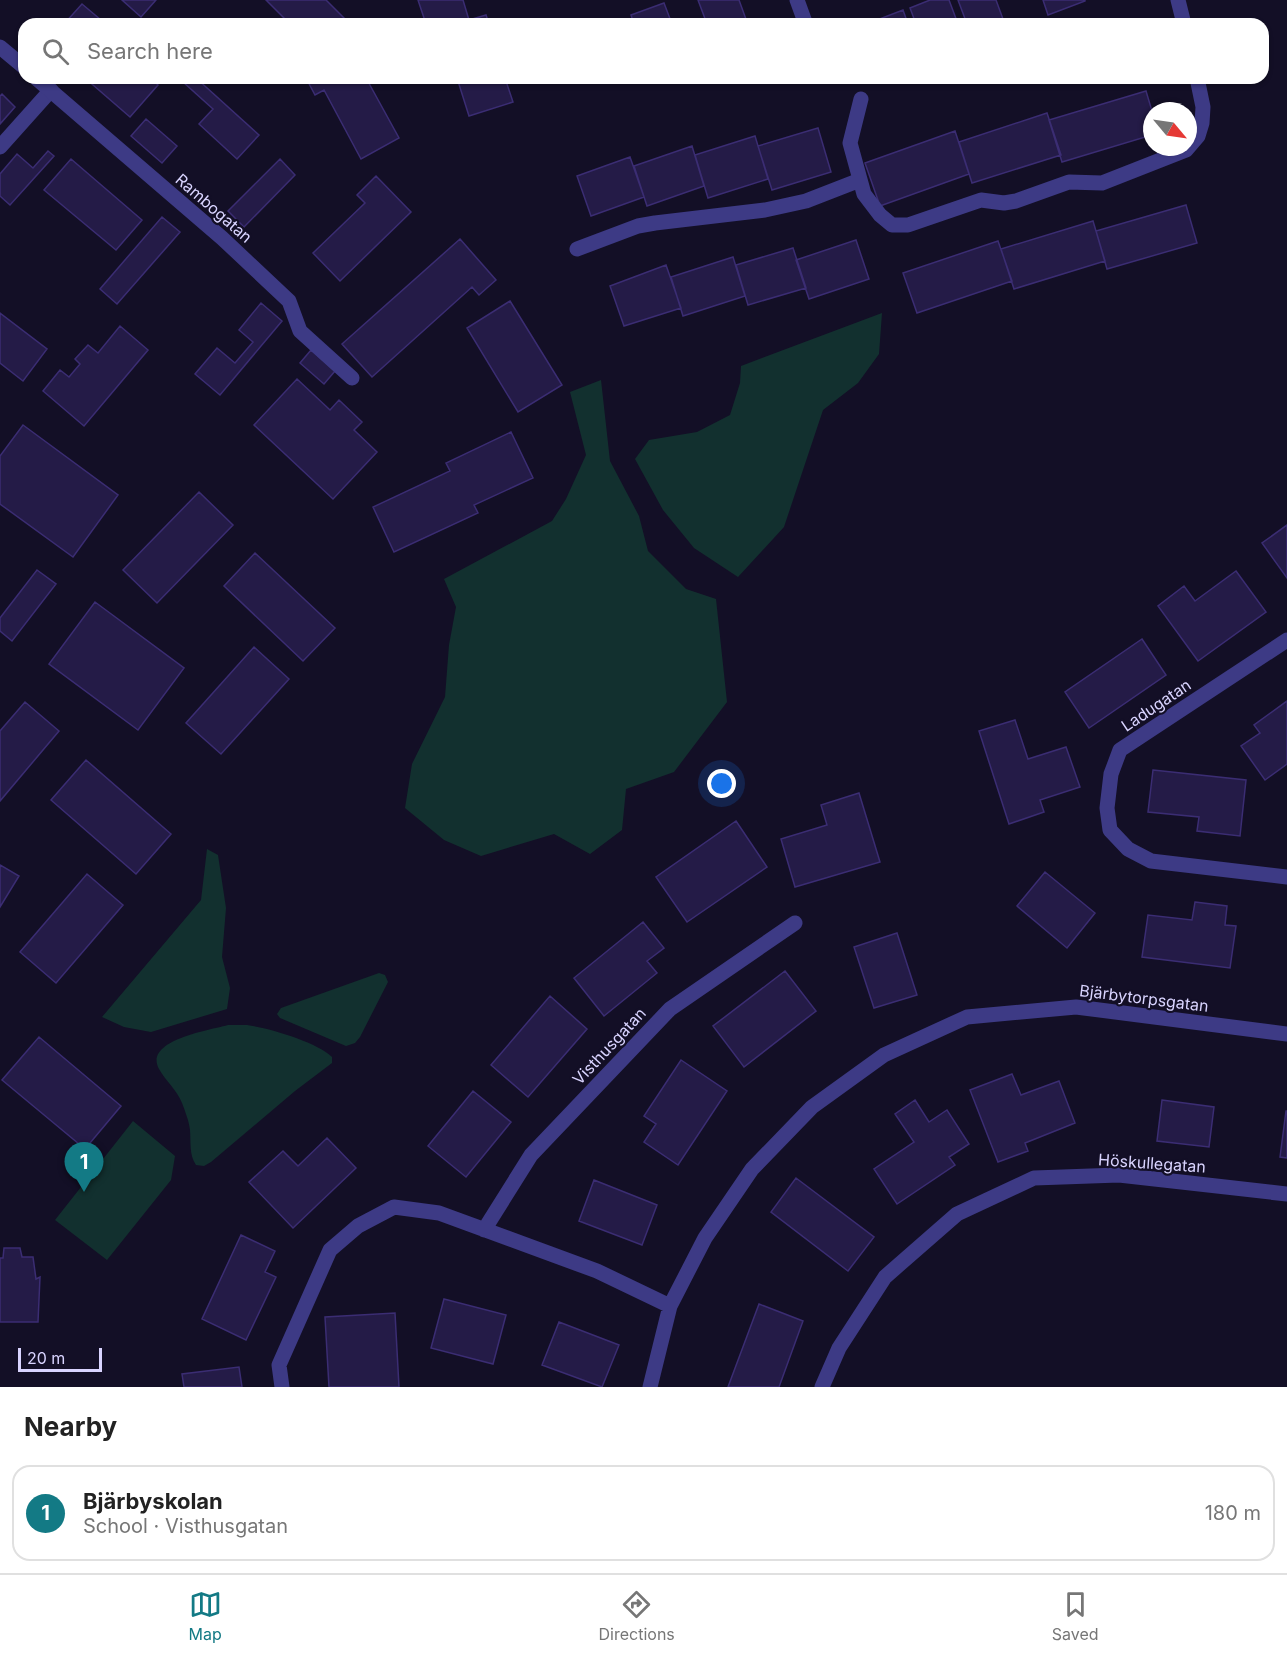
<!DOCTYPE html>
<meta charset="utf-8">
<style>
body{margin:0;font-family:Inter,sans-serif;background:#f2f2f2;color:#222}
.compass{position:absolute;left:1143px;top:102px;width:54px;height:54px;border-radius:50%;background:#fff;box-shadow:0 2px 4px #0004;rotate:119deg}
.scale{position:absolute;left:18px;bottom:15px;width:84px;box-sizing:border-box;padding-left:6px;border:3px solid #d9d4ff;border-top:0;font-size:16px;line-height:21px;white-space:nowrap;color:#d9d4ff;-webkit-text-stroke:4px #130f26;paint-order:stroke}
.you{position:absolute;left:722px;top:784px;width:21px;height:21px;margin:-15px;border:4px solid #fff;border-radius:50%;background:#1a73e8;box-shadow:0 0 0 9px #1a73e833}
.badge{display:grid;place-items:center;width:39px;height:39px;border-radius:50%;background:#137a85;color:#fff;font-size:20px;font-weight:700}
.pin{position:absolute;translate:-50% -50px;filter:drop-shadow(0 2px 3px #0008)}
.pin::after{content:'';position:absolute;top:32px;width:21px;height:18px;background:inherit;clip-path:polygon(0 0,100% 0,50% 100%)}
.list{margin:0;padding:0;list-style:none}
h2{display:flex;justify-content:space-between;align-items:center;height:78px;margin:0;padding:0 24px;font-size:26px}
h2 small{font-size:20px;font-weight:400;color:#767676}
.list li{display:grid;grid-template-columns:39px 1fr auto;gap:18px;align-items:center;box-sizing:border-box;height:96px;margin:0 12px 12px;padding:0 12px;border:2px solid #e0e0e0;border-radius:18px}
.list b{display:block;font-size:22px;white-space:nowrap}
.list p{margin:0;font-size:20px;white-space:nowrap;color:#767676}
.list em{font-size:20px;font-style:normal;color:#767676}
.icon{flex:none;width:33px;height:33px;fill:none;stroke:currentColor;stroke-width:2;stroke-linecap:round;stroke-linejoin:round}
.map{position:relative;flex:none;width:1287px;height:1387px;overflow:hidden}
.search{position:absolute;background:#fff;box-shadow:0 2px 4px #0004;left:18px;right:18px;top:18px;height:66px;display:flex;align-items:center;gap:15px;box-sizing:border-box;padding:0 21px;border-radius:18px;color:#767676;font-size:22px}
.sheet{height:186px;background:#fff}
nav{display:flex;justify-content:space-around;align-items:center;box-sizing:border-box;height:84px;border-top:2px solid #e0e0e0;background:#fff;font-size:16px;color:#767676}
nav a{display:grid;justify-items:center;gap:3px}
nav .on{color:#137a85}
.map>svg:first-child{display:block}
</style>
<div class="map">
<svg width="1287" height="1387" viewBox="0 0 1287 1387">
<rect width="100%" height="100%" fill="#130f26"/>
<!-- green -->
<path fill="#12302f" d="M 882,313 L 879,354 L 858,383 L 823,410 L 784,527 L 738,577 L 694,548 L 663,510 L 635,459 L 649,440 L 697,432 L 730,415 L 740,383 L 741,366 Z
M 601,380 L 610,461 L 639,516 L 648,551 L 686,589 L 716,599 L 727,702 L 674,772 L 626,789 L 622,830 L 590,854 L 554,834 L 481,856 L 444,840 L 405,808 L 412,764 L 445,697 L 449,645 L 456,607 L 444,579 L 552,521 L 566,499 L 586,455 L 570,392 Z
M 207,849 L 218,855 L 226,908 L 222,957 L 230,988 L 227,1009 L 151,1032 L 124,1027 L 102,1017 L 201,900 Z
M 379,973 L 385,975 L 388,982 L 360,1037 L 355,1043 L 346,1046 L 280,1018 L 277,1014 L 281,1008 Z
M 228,1025 C 234,1025 241,1025 247,1025 C 269,1028 317,1042 332,1057 L 332,1063 L 295,1091 L 211,1162 L 204,1166 L 196,1165 C 189,1155 191,1142 190,1130 C 189,1121 185,1111 182,1103 C 177,1090 165,1080 159,1069 C 143,1040 211,1030 228,1025 Z
M 133,1121 L 175,1156 L 171,1180 L 107,1260 L 55,1220 Z"/>
<!-- building -->
<path fill="#241b47" stroke="#3b2d73" stroke-width="1.5" d="M 122,0 L 156,0 L 141,17 Z
M 266,0 L 326,0 L 346,20 L 342,24 L 290,24 Z
M 418,0 L 463,0 L 469,20 L 486,15 L 489,24 L 426,24 Z
M 698,0 L 739,0 L 747,22 L 741,24 L 707,24 Z
M 930,0 L 949,0 L 958,24 L 916,24 L 910,8 Z
M 958,0 L 996,0 L 1003,19 L 991,24 L 967,24 Z
M 1043,0 L 1085,0 L 1085,1 L 1048,15 Z
M 664,3 L 672,24 L 634,24 L 631,15 Z
M 82,4 L 101,20 L 97,24 L 64,24 Z
M 903,10 L 908,24 L 870,24 L 869,23 Z
M 85,78 L 151,78 L 158,85 L 130,117 Z
M 186,78 L 196,78 L 259,135 L 237,159 L 199,124 L 213,109 L 182,81 Z
M 306,78 L 366,78 L 399,138 L 361,159 L 324,90 L 315,95 Z
M 457,78 L 505,78 L 513,102 L 469,116 Z
M 1146,91 L 1152,111 L 1152,135 L 1062,162 L 1049,120 Z
M 2,94 L 15,107 L 0,124 L 0,96 Z
M 1047,113 L 1061,155 L 972,183 L 959,142 Z
M 146,119 L 177,146 L 162,163 L 131,136 Z
M 818,128 L 831,172 L 772,190 L 758,146 Z
M 955,131 L 969,174 L 880,206 L 865,163 Z
M 755,136 L 768,179 L 708,198 L 695,155 Z
M 692,146 L 704,186 L 647,206 L 634,166 Z
M 48,151 L 54,156 L 10,205 L 0,196 L 0,174 L 17,154 L 33,168 Z
M 630,157 L 644,197 L 591,216 L 577,176 Z
M 71,159 L 142,220 L 116,250 L 44,190 Z
M 280,159 L 295,175 L 244,227 L 228,211 Z
M 376,176 L 411,212 L 340,281 L 313,253 L 365,203 L 357,195 Z
M 1186,205 L 1197,243 L 1107,269 L 1096,231 Z
M 162,217 L 180,232 L 117,304 L 100,289 Z
M 1093,221 L 1105,261 L 1014,289 L 1001,249 Z
M 460,239 L 496,280 L 479,295 L 472,287 L 372,377 L 342,344 Z
M 856,240 L 869,279 L 809,299 L 796,260 Z
M 998,241 L 1012,281 L 917,313 L 903,273 Z
M 793,248 L 806,288 L 748,305 L 736,265 Z
M 733,257 L 745,296 L 683,316 L 671,277 Z
M 666,265 L 681,308 L 624,326 L 610,286 Z
M 510,301 L 562,385 L 518,412 L 467,328 Z
M 261,303 L 282,321 L 220,395 L 195,374 L 217,348 L 235,363 L 253,342 L 239,330 Z
M 0,313 L 47,349 L 23,381 L 0,363 Z
M 120,326 L 148,350 L 84,426 L 43,391 L 60,370 L 69,377 L 80,364 L 75,359 L 88,345 L 98,353 Z
M 311,350 L 335,371 L 324,384 L 300,363 Z
M 297,379 L 330,410 L 339,400 L 362,422 L 354,430 L 377,452 L 333,499 L 254,425 Z
M 23,425 L 118,495 L 73,557 L 0,504 L 0,456 Z
M 511,432 L 533,478 L 474,505 L 478,513 L 394,552 L 373,507 L 450,471 L 446,463 Z
M 199,492 L 233,525 L 157,603 L 123,570 Z
M 1287,525 L 1287,578 L 1262,543 Z
M 255,553 L 335,628 L 303,661 L 224,586 Z
M 37,570 L 56,584 L 12,641 L 0,631 L 0,618 Z
M 1236,571 L 1266,612 L 1198,661 L 1158,606 L 1184,586 L 1195,601 Z
M 95,602 L 184,668 L 138,730 L 49,664 Z
M 1142,639 L 1166,675 L 1089,728 L 1065,692 Z
M 254,647 L 289,679 L 221,754 L 186,723 Z
M 1287,701 L 1287,764 L 1265,780 L 1241,746 L 1260,733 L 1254,725 Z
M 25,702 L 59,731 L 0,801 L 0,731 Z
M 1015,720 L 1028,759 L 1066,747 L 1080,787 L 1040,800 L 1044,812 L 1009,824 L 979,731 Z
M 86,760 L 171,834 L 136,874 L 51,800 Z
M 1153,770 L 1246,780 L 1240,836 L 1197,831 L 1199,817 L 1148,812 Z
M 859,793 L 880,862 L 795,887 L 781,839 L 827,825 L 821,805 Z
M 736,821 L 767,867 L 687,922 L 656,877 Z
M 0,865 L 19,876 L 0,907 Z
M 1045,872 L 1095,913 L 1067,948 L 1017,906 Z
M 87,874 L 123,905 L 56,983 L 20,952 Z
M 1195,902 L 1227,906 L 1225,925 L 1236,926 L 1230,968 L 1142,957 L 1148,915 L 1192,920 Z
M 643,922 L 664,948 L 647,961 L 657,973 L 604,1016 L 574,978 Z
M 897,933 L 917,995 L 874,1008 L 854,947 Z
M 785,971 L 816,1011 L 744,1067 L 713,1026 Z
M 550,996 L 587,1029 L 528,1097 L 491,1065 Z
M 39,1037 L 121,1106 L 85,1149 L 2,1080 Z
M 681,1060 L 727,1091 L 678,1165 L 644,1142 L 656,1124 L 644,1116 Z
M 1012,1074 L 1021,1095 L 1059,1081 L 1075,1123 L 1025,1143 L 1028,1151 L 998,1162 L 970,1090 Z
M 473,1091 L 511,1122 L 466,1177 L 428,1146 Z
M 915,1100 L 929,1122 L 947,1110 L 969,1144 L 949,1157 L 955,1165 L 897,1204 L 874,1169 L 914,1142 L 895,1114 Z
M 1162,1100 L 1214,1107 L 1209,1147 L 1157,1141 Z
M 1286,1111 L 1287,1111 L 1287,1158 L 1280,1157 Z
M 327,1138 L 356,1168 L 293,1228 L 249,1182 L 283,1151 L 298,1166 Z
M 796,1178 L 874,1237 L 848,1271 L 771,1212 Z
M 594,1180 L 657,1205 L 642,1245 L 579,1221 Z
M 241,1235 L 275,1251 L 265,1272 L 276,1277 L 246,1340 L 202,1319 Z
M 4,1248 L 20,1248 L 22,1257 L 33,1257 L 36,1279 L 40,1277 L 38,1322 L 0,1322 L 0,1258 L 3,1258 Z
M 444,1299 L 506,1315 L 493,1364 L 431,1348 Z
M 759,1304 L 803,1321 L 779,1387 L 728,1387 Z
M 395,1313 L 399,1387 L 329,1387 L 325,1317 Z
M 559,1322 L 619,1345 L 602,1387 L 542,1365 Z
M 239,1367 L 242,1387 L 184,1387 L 182,1374 Z"/>
<g fill="none" stroke-linecap="round" stroke-linejoin="round">
<!-- lane -->
<path stroke="#3d3a85" stroke-width="15" d="M 1178,0 L 1184,24
M 861,99 L 850,143 L 864,194 L 880,215 L 892,225 L 908,225 L 981,200 L 1004,203 L 1016,201 L 1069,182 L 1102,183 L 1186,150 L 1198,136 L 1202,123 L 1203,107 L 1197,78
M 0,147 L 51,90
M 577,249 L 638,226 L 655,223 L 765,210 L 806,201 L 860,180"/>
<!-- street -->
<path stroke="#3d3a85" stroke-width="15" d="M 797,0 L 805,22
M 0,47 L 24,67
M 36,78 L 222,238 L 289,301 L 300,331 L 352,378
M 1287,640 L 1120,750 L 1111,774 L 1107,808 L 1110,830 L 1128,849 L 1151,861 L 1287,877
M 484,1230 L 531,1155 L 670,1009 L 795,923
M 282,1387 L 279,1365 L 330,1250 L 358,1226 L 394,1207 L 439,1213 L 597,1271 L 670,1306
M 650,1387 L 670,1306 L 705,1238 L 752,1169 L 812,1107 L 884,1055 L 967,1017 L 1076,1007 L 1287,1034
M 822,1387 L 839,1348 L 885,1277 L 957,1214 L 1034,1178 L 1119,1175 L 1287,1194"/>
</g>
<g text-anchor="middle" dominant-baseline="central" stroke-width="4.5" stroke-linejoin="round" paint-order="stroke">
<!-- street labels -->
<g font-size="16" fill="#d9d4ff" stroke="#130f26">
<text transform="translate(214 208) rotate(41)">Rambogatan</text>
<text transform="translate(1156 705) rotate(-34)">Ladugatan</text>
<text transform="translate(1144 998) rotate(7)">Bjärbytorpsgatan</text>
<text transform="translate(609 1046) rotate(-47)">Visthusgatan</text>
<text transform="translate(1152 1163) rotate(4)">Höskullegatan</text>
</g>
</g>
</svg>
<svg class="compass" viewBox="-18 -18 36 36"><path d="M0-13l5 13h-10z" fill="#e53935"/><path d="M0 13l5-13h-10z" fill="#767676"/></svg>
<div class="scale">20 m</div>
<div class="you"></div>
<div class="pin badge" style="left:84px;top:1192px">1</div>
<div class="search"><svg class="icon" aria-label="search" viewBox="0 0 24 24"><circle cx="10" cy="10" r="6"/><path d="M15 15l6 6"/></svg>Search here</div>
</div>
<section class="sheet">
<h2>Nearby<small></small></h2>
<ul class="list">
<li><span class="badge">1</span><div><b>Bjärbyskolan</b><p>School · Visthusgatan</p></div><em>180 m</em></li>
</ul>
</section>
<nav>
<a class="on"><svg class="icon" aria-label="map" viewBox="0 0 24 24"><path d="M3 6l6-2 6 2 6-2v14l-6 2-6-2-6 2zM9 4v14M15 6v14"/></svg>Map</a>
<a><svg class="icon" aria-label="directions" viewBox="0 0 24 24"><path d="M12 3l9 9-9 9-9-9zM9 14v-3h6M13 9l2 2-2 2"/></svg>Directions</a>
<a><svg class="icon" aria-label="saved" viewBox="0 0 24 24"><path d="M7 4h10v16l-5-4-5 4z"/></svg>Saved</a>
</nav>
